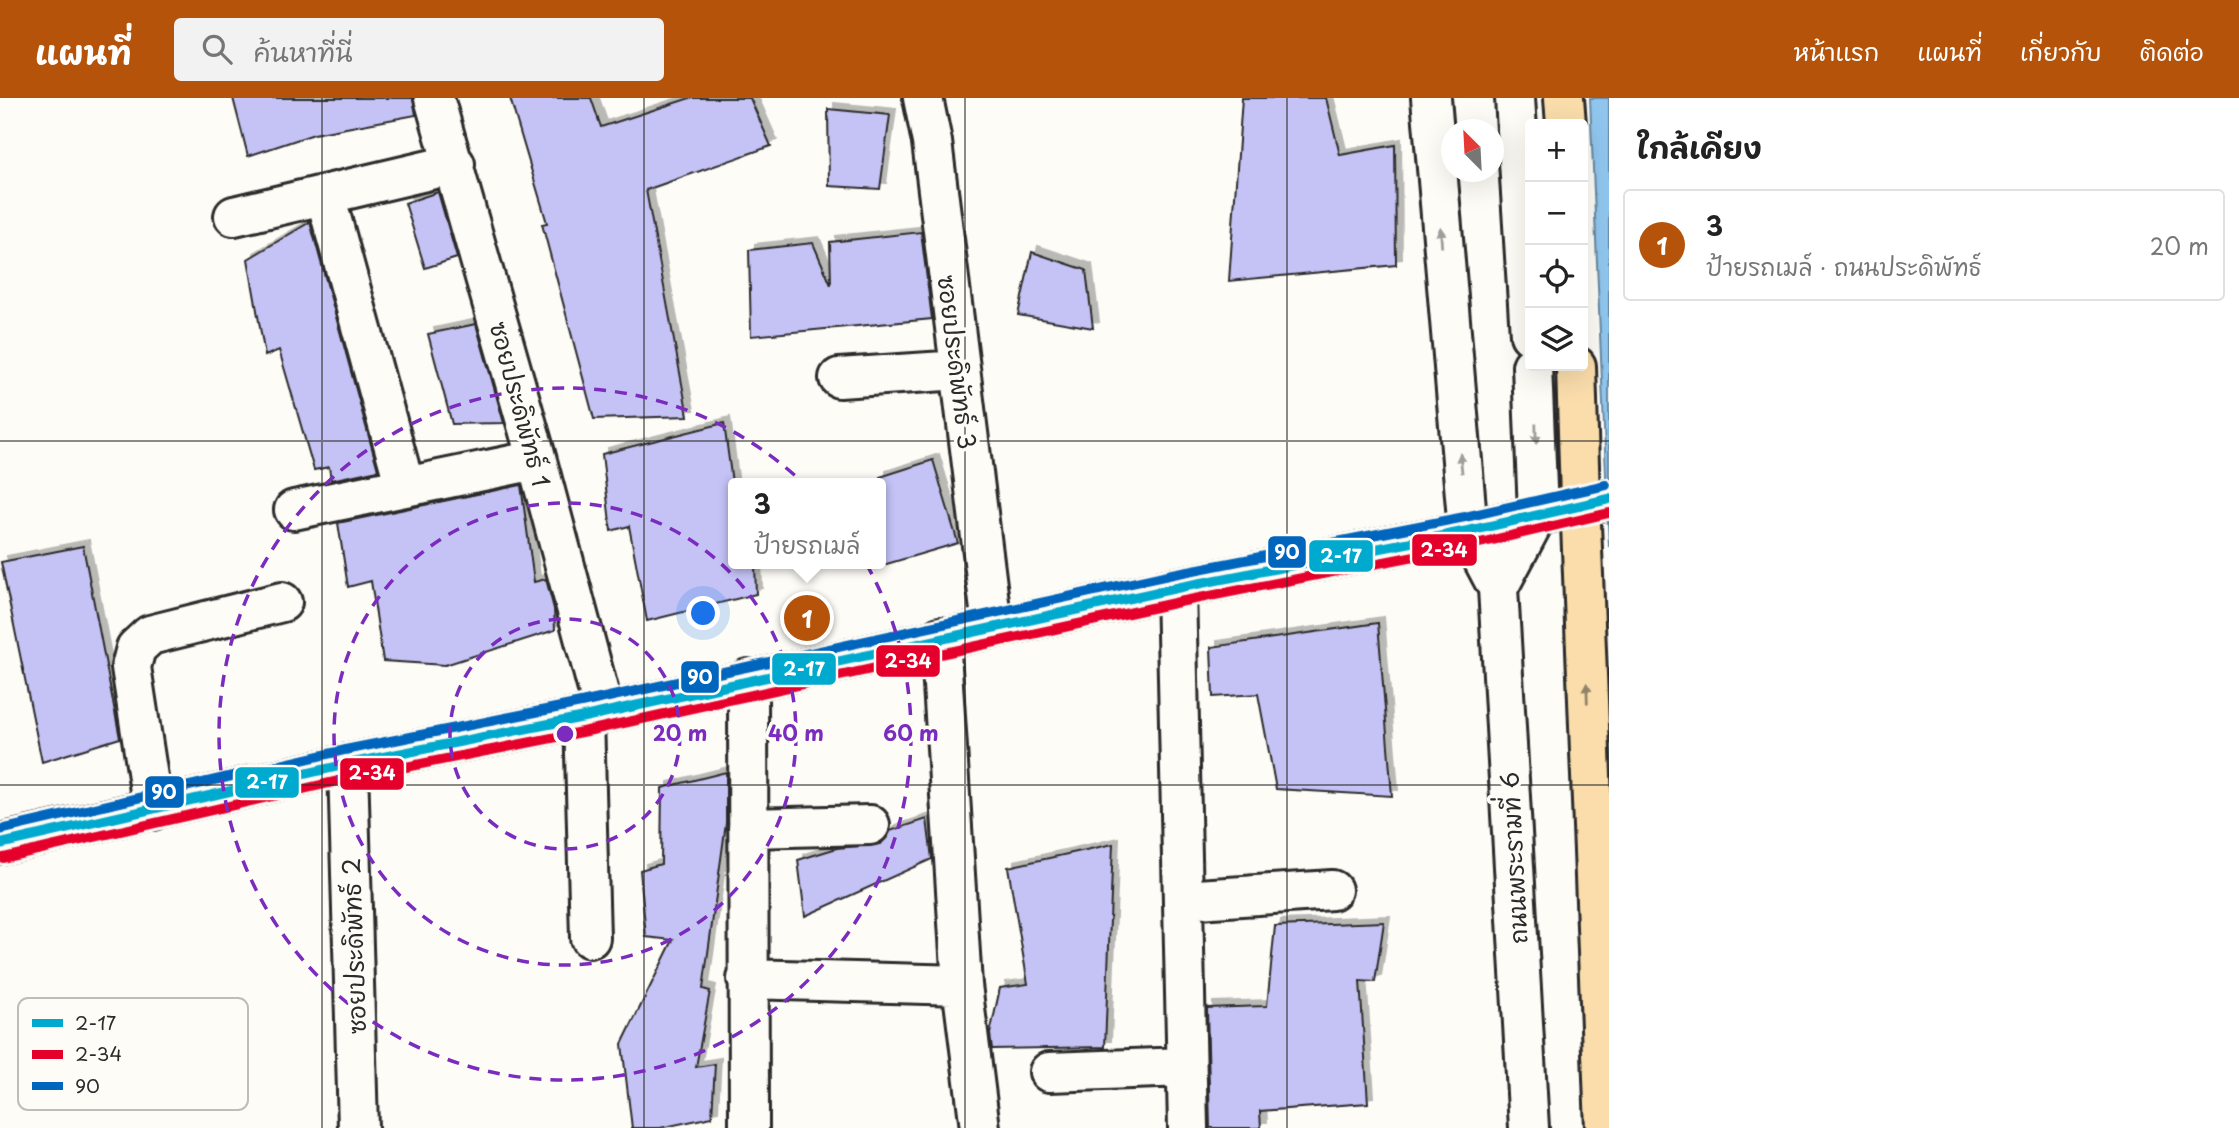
<!DOCTYPE html>
<html lang="th">
<meta charset="utf-8">
<style>
body{margin:0;font-family:"Playpen Sans","Playpen Sans Thai",sans-serif;background:#f2f2f2;color:#222}
.controls{position:absolute;right:21px;top:21px;display:grid;overflow:hidden;border-radius:7px;box-shadow:0 7px 28px #0002}
.controls button{width:63px;height:63px;display:grid;place-items:center;padding:0;border:0;border-bottom:2px solid #e0e0e0;background:#fff;color:#222;font:35px sans-serif}
.compass{position:absolute;left:1441px;top:21px;width:63px;height:63px;border-radius:50%;background:#fff;box-shadow:0 7px 28px #0002;rotate:336deg}
.you{position:absolute;left:704px;top:516px;width:24px;height:24px;margin:-18px;border:5px solid #fff;border-radius:50%;background:#1a73e8;box-shadow:0 0 0 10px #1a73e833}
.badge{display:grid;place-items:center;width:46px;height:46px;border-radius:50%;background:#b45309;color:#fff;font-size:23px;font-weight:700}
.pin{position:absolute;translate:-50% -50%;border:4px solid #fff;box-shadow:0 2px 7px #0006}
.popup{position:absolute;left:728px;top:380px;width:158px;height:91px;box-sizing:border-box;display:grid;place-content:center;border-radius:7px;background:#fff;filter:drop-shadow(0 2px 5px #0005);font-size:23px;white-space:nowrap;color:#767676}
.popup b{font-size:26px;color:#222}
.popup::after{content:'';position:absolute;left:50%;top:100%;margin-left:-14px;border:14px solid transparent;border-top-color:#fff}
.list{margin:0;padding:0;list-style:none}
h2{display:flex;justify-content:space-between;align-items:center;height:91px;margin:0;padding:0 28px;font-size:30px}
h2 small{font-size:23px;font-weight:400;color:#767676}
.list li{display:grid;grid-template-columns:46px 1fr auto;gap:21px;align-items:center;box-sizing:border-box;height:112px;margin:0 14px 14px;padding:0 14px;border:2px solid #e0e0e0;border-radius:7px}
.list b{display:block;font-size:26px;white-space:nowrap}
.list p{margin:0;font-size:23px;white-space:nowrap;color:#767676}
.list em{font-size:23px;font-style:normal;color:#767676}
.icon{flex:none;width:38px;height:38px;fill:none;stroke:currentColor;stroke-width:2;stroke-linecap:round;stroke-linejoin:round}
.map{position:relative;flex:none;width:1609px;height:1030px;overflow:hidden}
header{display:flex;align-items:center;gap:42px;box-sizing:border-box;height:98px;padding:0 35px;background:#b45309;color:#fff}
header strong{font-size:33px}
nav{display:flex;gap:38px;margin-inline-start:auto;font-size:24px}
.search{width:490px;height:63px;background:#f2f2f2;display:flex;align-items:center;gap:18px;box-sizing:border-box;padding:0 24px;border-radius:7px;color:#767676;font-size:26px}
main{display:flex}
aside{flex:1;background:#fff}
.map>svg:first-child{display:block}
</style>
<header>
<strong>แผนที่</strong>
<div class="search"><svg class="icon" aria-label="search" viewBox="0 0 24 24"><circle cx="10" cy="10" r="6"/><path d="M15 15l6 6"/></svg>ค้นหาที่นี่</div>
<nav><a>หน้าแรก</a><a>แผนที่</a><a>เกี่ยวกับ</a><a>ติดต่อ</a></nav>
</header>
<main>
<div class="map">
<svg width="1609" height="1030" viewBox="0 0 1609 1030">
<defs>
<filter id="shadow"><feDropShadow dx="6" dy="-6" stdDeviation="0" flood-color="#0004"/></filter>
</defs>
<rect width="100%" height="100%" fill="#fdfcf7"/>
<filter id="ink" filterUnits="userSpaceOnUse"><feTurbulence type="fractalNoise" baseFrequency=".0143" numOctaves="2"/><feDisplacementMap in="SourceGraphic" scale="14" xChannelSelector="R" yChannelSelector="G"/><feConvolveMatrix kernelMatrix="1 2 1 2 8 2 1 2 1" color-interpolation-filters="sRGB"/></filter>
<g filter="url(#ink)">
<!-- water -->
<path fill="#90c6ee" stroke="#6888a0" stroke-width="2" d="M 1590,0 L 1609,0 L 1609,449 L 1607,401 Z"/>
<!-- building -->
<path fill="#c5c3f6" stroke="#2b2b2b" stroke-width="2" filter="url(#shadow)" d="M 233,0 L 413,0 L 416,17 L 314,36 L 248,58 Z
M 510,0 L 591,0 L 601,29 L 690,0 L 750,0 L 771,48 L 646,92 L 688,318 L 594,321 L 542,126 L 547,125 Z
M 1242,0 L 1326,0 L 1340,57 L 1395,47 L 1396,167 L 1229,183 Z
M 828,11 L 890,17 L 880,91 L 829,88 Z
M 438,94 L 457,160 L 425,170 L 405,105 Z
M 310,124 L 378,372 L 331,382 L 329,369 L 314,372 L 279,252 L 265,258 L 248,161 Z
M 921,134 L 932,221 L 751,238 L 749,152 L 813,145 L 831,187 L 830,144 Z
M 1032,154 L 1086,172 L 1093,230 L 1018,217 Z
M 476,226 L 504,325 L 452,326 L 428,236 Z
M 724,325 L 733,392 L 733,466 L 755,466 L 756,496 L 647,523 L 629,428 L 611,433 L 602,356 Z
M 933,362 L 958,445 L 880,468 L 880,379 Z
M 521,387 L 534,484 L 546,481 L 554,511 L 555,532 L 445,567 L 383,563 L 371,483 L 348,489 L 338,425 Z
M 83,448 L 120,640 L 42,664 L 1,464 Z
M 1378,525 L 1392,698 L 1276,691 L 1258,596 L 1213,599 L 1211,549 Z
M 726,674 L 726,725 L 703,891 L 710,893 L 696,969 L 715,966 L 712,1019 L 660,1030 L 632,1030 L 622,946 L 673,842 L 646,839 L 640,772 L 661,766 L 662,690 Z
M 927,721 L 932,761 L 805,818 L 798,762 L 837,750 L 881,746 L 890,733 Z
M 1113,746 L 1105,949 L 992,951 L 990,936 L 1000,890 L 1028,886 L 1008,769 Z
M 1384,824 L 1375,884 L 1360,883 L 1368,1005 L 1260,1013 L 1261,1030 L 1210,1030 L 1207,910 L 1267,908 L 1275,828 Z"/>
<g fill="none" stroke-linecap="round" stroke-linejoin="round">
<defs>
<path id="street" d="M 434,0 L 533,348 L 604,614
M 923,0 L 932,44 L 992,528
M 325,97 L 405,389
M 234,118 L 455,66
M 839,280 L 960,272
M 294,412 L 536,362
M 1176,490 L 1188,1030
M 940,539 L 962,887 L 980,1030
M 748,581 L 749,1030
M 584,619 L 590,840
M 348,666 L 358,1030
M 153,712 L 131,569 L 136,550 L 150,537 L 282,504
M 748,730 L 870,727
M 1183,802 L 1332,792
M 747,881 L 962,887
M 1049,974 L 1186,969"/>
<path id="secondary" d="M 1431,0 L 1468,433 L 1498,490 L 1529,1030
M 1515,0 L 1530,237
M 1498,490 L 1538,415 L 1532,268
M 0,746 L 348,666 L 584,619 L 1176,490 L 1468,433 L 1609,401"/>
<path id="highway" d="M 1564,0 L 1566,26
M 1576,268 L 1580,401"/>
</defs>
<!-- street casing -->
<use href="#street" stroke="#2b2b2b" stroke-width="44"/>
<!-- secondary casing -->
<use href="#secondary" stroke="#2b2b2b" stroke-width="44"/>
<!-- highway casing -->
<use href="#highway" stroke="#2b2b2b" stroke-width="44"/>
<!-- street -->
<use href="#street" stroke="#fdfcf7" stroke-width="38"/>
<!-- secondary -->
<use href="#secondary" stroke="#fdfcf7" stroke-width="38"/>
<!-- highway -->
<use href="#highway" stroke="#faddab" stroke-width="38"/>
<defs>
<path id="highway-bridge" d="M 1580,401 L 1605,1030"/>
</defs>
<!-- highway-bridge casing -->
<use href="#highway-bridge" stroke="#2b2b2b" stroke-width="44" stroke-linecap="butt"/>
<!-- highway-bridge -->
<use href="#highway-bridge" stroke="#faddab" stroke-width="38"/>
<defs>
<path id="bus-1" d="M 0,746 L 348,666 L 584,619 L 1176,490 L 1468,433 L 1609,401"/>
<path id="bus-2" d="M 3,760 L 351,680 L 587,633 L 1179,504 L 1471,447 L 1609,415"/>
<path id="bus-3" d="M 0,732 L 345,652 L 581,605 L 1173,476 L 1465,419 L 1606,387"/>
</defs>
<!-- bus-1 casing -->
<use href="#bus-1" stroke="#fdfcf7" stroke-width="16"/>
<!-- bus-2 casing -->
<use href="#bus-2" stroke="#fdfcf7" stroke-width="16"/>
<!-- bus-3 casing -->
<use href="#bus-3" stroke="#fdfcf7" stroke-width="16"/>
<!-- bus-1 -->
<use href="#bus-1" stroke="#00a9ce" stroke-width="10"/>
<!-- bus-2 -->
<use href="#bus-2" stroke="#e4002b" stroke-width="10"/>
<!-- bus-3 -->
<use href="#bus-3" stroke="#0065bd" stroke-width="10"/>
</g>
<!-- one-way arrows -->
<defs><path id="oneway-solid" d="M-6-.8H1V-3.2L6.5 0L1 3.2V.8H-6Z" transform="scale(1.75)"/></defs>
<g fill="#9e9e9b">
<use href="#oneway-solid" transform="translate(1441 139) rotate(-94)"/>
<use href="#oneway-solid" transform="translate(1536 336) rotate(89)"/>
<use href="#oneway-solid" transform="translate(1461 365) rotate(-96)"/>
</g>
<use fill="#92846b" href="#oneway-solid" transform="translate(1587 595) rotate(-92)"/>
</g>
<!-- grid -->
<path fill="none" stroke="#2b2b2b" stroke-width="2" stroke-opacity="0.55" d="M 322,0 L 322,1030M 644,0 L 644,1030M 965,0 L 965,1030M 1287,0 L 1287,1030M 0,343 L 1609,343M 0,687 L 1609,687"/>
<!-- distance rings -->
<g fill="none" stroke="#7b2cbf" stroke-width="3.5" stroke-dasharray="12 9">
<circle cx="565" cy="636" r="115"/>
<circle cx="565" cy="636" r="231"/>
<circle cx="565" cy="636" r="346"/>
</g>
<g text-anchor="middle" dominant-baseline="central" stroke-width="7" stroke-linejoin="round" paint-order="stroke">
<!-- street labels -->
<g font-size="24" fill="#2b2b2b" stroke="#fdfcf7">
<text transform="translate(958 264) rotate(83)">ซอยประดิพัทธ์ 3</text>
<text transform="translate(521 306) rotate(75)">ซอยประดิพัทธ์ 1</text>
<text transform="translate(1513 760) rotate(-93)">ถนนพระรามที่ 6</text>
<text transform="translate(353 848) rotate(-92)">ซอยประดิพัทธ์ 2</text>
</g>
</g>
<!-- legend -->
<rect x="18" y="900" width="230" height="112" rx="10" fill="#fdfcf7" stroke="#bebdba" stroke-width="2"/>
<rect x="32" y="921" width="31" height="8" fill="#00a9ce"/>
<rect x="32" y="952" width="31" height="9" fill="#e4002b"/>
<rect x="32" y="984" width="31" height="8" fill="#0065bd"/>
<g font-size="19" fill="#2b2b2b">
<text x="75" y="932">2-17</text>
<text x="75" y="963">2-34</text>
<text x="75" y="995">90</text>
</g>
<circle cx="565" cy="636" r="10" fill="#7b2cbf" stroke="#fdfcf7" stroke-width="3.5"/>
<g font-size="21" text-anchor="middle" font-weight="bold" fill="#7b2cbf" stroke="#fdfcf7" stroke-width="7" stroke-linejoin="round" paint-order="stroke">
<text x="680" y="643">20 m</text>
<text x="796" y="643">40 m</text>
<text x="911" y="643">60 m</text>
</g>
<g stroke="#fdfcf7" stroke-width="2.5">
<rect x="1411" y="435" width="67" height="34" rx="7" fill="#e4002b"/>
<rect x="1267" y="437" width="40" height="34" rx="7" fill="#0065bd"/>
<rect x="1308" y="441" width="66" height="34" rx="7" fill="#00a9ce"/>
<rect x="875" y="546" width="66" height="34" rx="7" fill="#e4002b"/>
<rect x="771" y="554" width="66" height="34" rx="7" fill="#00a9ce"/>
<rect x="680" y="562" width="40" height="34" rx="7" fill="#0065bd"/>
<rect x="339" y="659" width="66" height="34" rx="7" fill="#e4002b"/>
<rect x="234" y="668" width="66" height="33" rx="7" fill="#00a9ce"/>
<rect x="144" y="677" width="41" height="34" rx="7" fill="#0065bd"/>
</g>
<g font-size="19" text-anchor="middle" font-weight="bold" fill="#fff">
<text x="1444" y="459">2-34</text>
<text x="1287" y="461">90</text>
<text x="1341" y="465">2-17</text>
<text x="908" y="570">2-34</text>
<text x="804" y="578">2-17</text>
<text x="700" y="586">90</text>
<text x="372" y="682">2-34</text>
<text x="267" y="691">2-17</text>
<text x="164" y="701">90</text>
</g>
</svg>
<div class="controls">
<button>+</button>
<button>−</button>
<button><svg class="icon" aria-label="locate" viewBox="0 0 24 24"><circle cx="12" cy="12" r="6"/><path d="M12 2v4M12 18v4M2 12h4M18 12h4"/></svg></button>
<button><svg class="icon" aria-label="layers" viewBox="0 0 24 24"><path d="M12 4l9 5-9 5-9-5zM3 14l9 5 9-5"/></svg></button>
</div>
<svg class="compass" viewBox="-18 -18 36 36"><path d="M0-13l5 13h-10z" fill="#e53935"/><path d="M0 13l5-13h-10z" fill="#767676"/></svg>
<div class="you"></div>
<div class="pin badge" style="left:807px;top:520px">1</div>
<div class="popup"><b>3</b>ป้ายรถเมล์</div>
</div>
<aside>
<h2>ใกล้เคียง<small></small></h2>
<ul class="list">
<li><span class="badge">1</span><div><b>3</b><p>ป้ายรถเมล์ · ถนนประดิพัทธ์</p></div><em>20 m</em></li>
</ul>
</aside>
</main>
